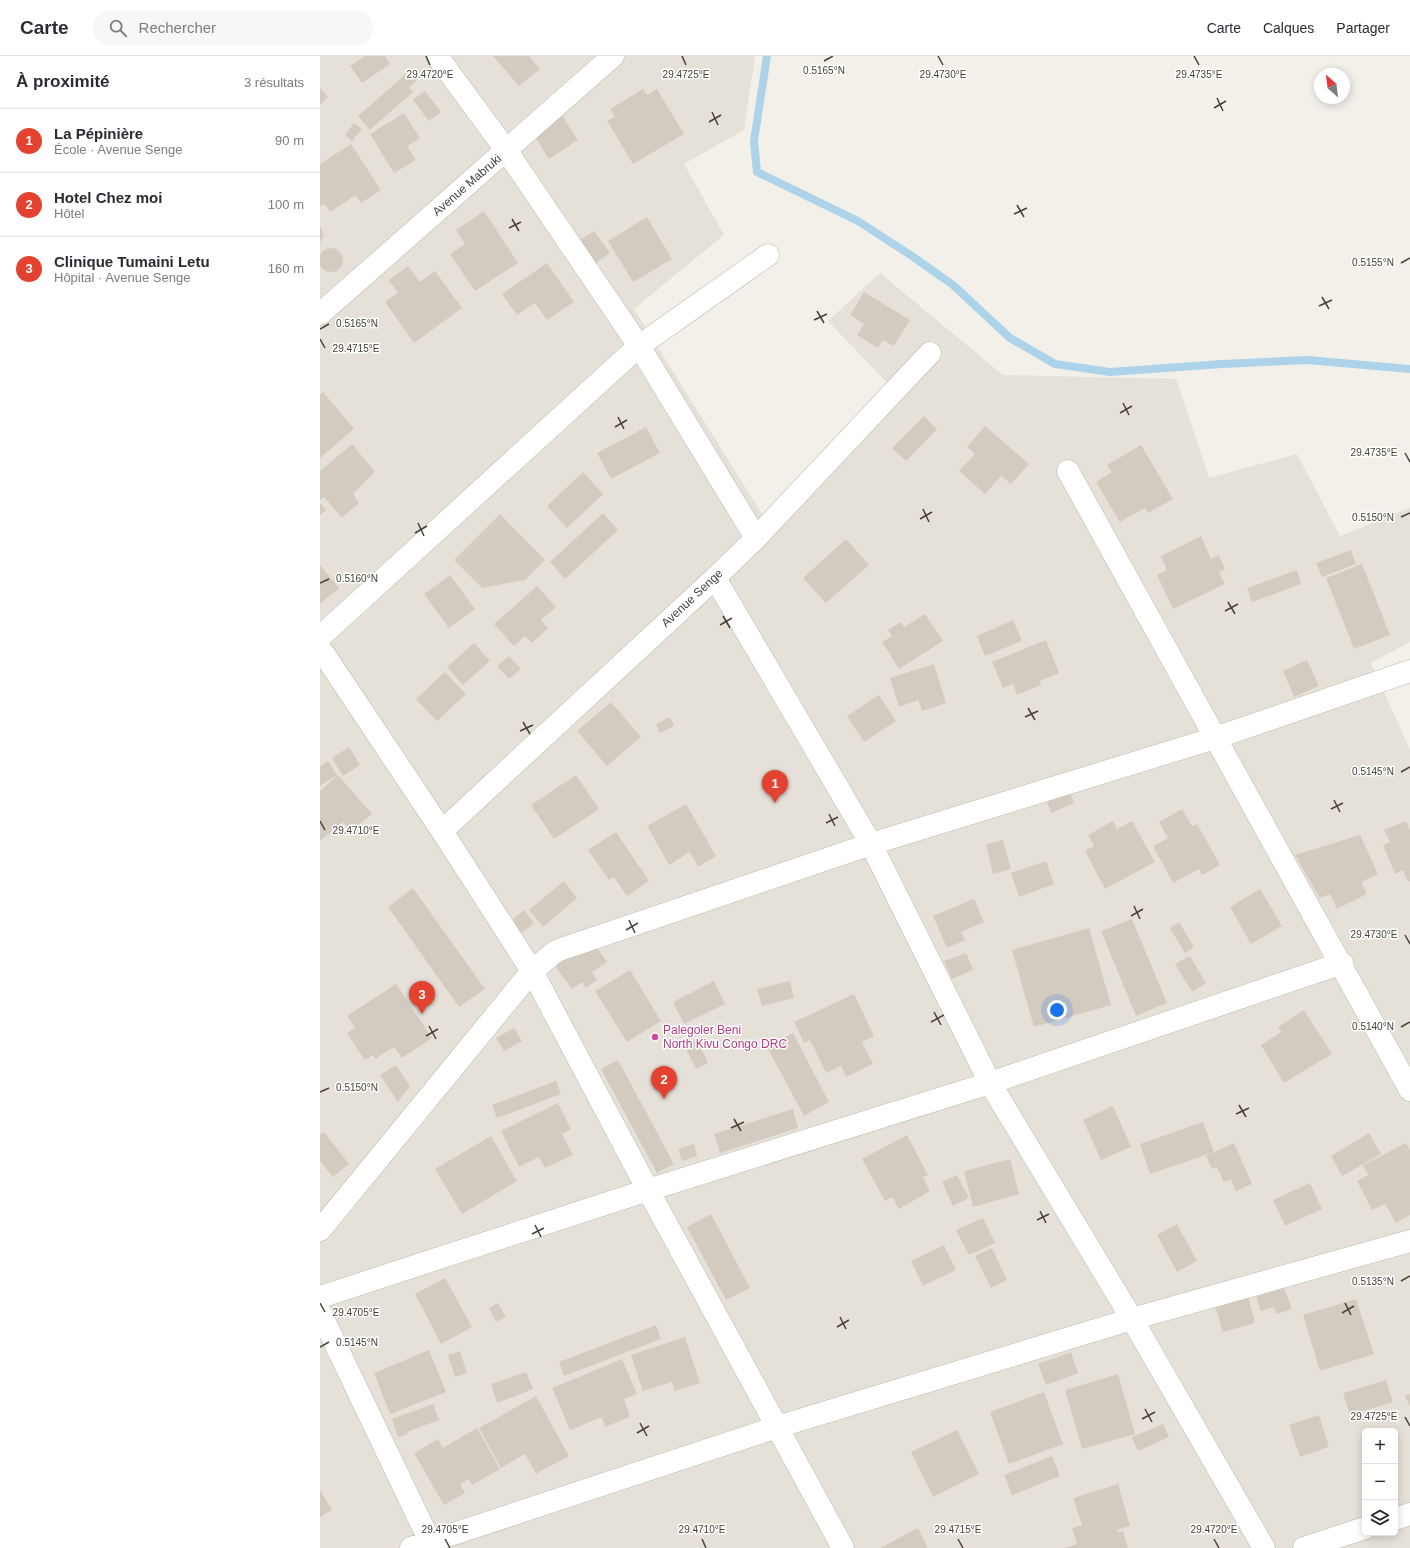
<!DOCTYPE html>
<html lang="fr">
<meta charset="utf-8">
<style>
body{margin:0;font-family:Arial,sans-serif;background:#f7f7f7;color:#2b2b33}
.controls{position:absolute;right:12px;bottom:12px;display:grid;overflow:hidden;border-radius:6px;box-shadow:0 2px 10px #0003}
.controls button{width:36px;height:36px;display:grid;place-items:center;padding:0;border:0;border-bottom:1px solid #e1e1e2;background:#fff;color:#2b2b33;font:20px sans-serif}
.compass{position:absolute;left:994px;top:12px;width:36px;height:36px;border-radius:50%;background:#fff;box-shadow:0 2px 10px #0003;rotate:332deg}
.you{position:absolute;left:737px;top:954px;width:14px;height:14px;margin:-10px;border:3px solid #fff;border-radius:50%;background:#1a73e8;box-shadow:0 0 0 6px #1a73e833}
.badge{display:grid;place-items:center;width:26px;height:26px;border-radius:50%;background:#e44230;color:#fff;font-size:13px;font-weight:700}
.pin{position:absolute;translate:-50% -33px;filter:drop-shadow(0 1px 2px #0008)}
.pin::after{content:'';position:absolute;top:21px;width:14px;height:12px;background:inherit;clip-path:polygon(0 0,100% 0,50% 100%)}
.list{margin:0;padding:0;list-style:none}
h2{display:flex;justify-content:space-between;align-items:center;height:52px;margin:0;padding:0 16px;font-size:17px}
h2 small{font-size:13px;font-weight:400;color:#7c7c81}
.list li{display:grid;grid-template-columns:26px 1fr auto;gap:12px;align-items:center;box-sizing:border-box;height:64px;padding:0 16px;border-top:1px solid #e1e1e2}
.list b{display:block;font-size:15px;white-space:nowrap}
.list p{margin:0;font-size:13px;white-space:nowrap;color:#7c7c81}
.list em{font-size:13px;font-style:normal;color:#7c7c81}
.icon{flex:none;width:22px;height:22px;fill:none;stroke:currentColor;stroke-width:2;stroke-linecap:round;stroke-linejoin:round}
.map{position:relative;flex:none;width:1090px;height:1492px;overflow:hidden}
header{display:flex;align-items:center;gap:24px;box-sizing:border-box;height:56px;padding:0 20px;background:#fff;border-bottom:1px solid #e1e1e2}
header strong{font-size:19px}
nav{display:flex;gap:22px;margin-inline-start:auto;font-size:14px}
.search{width:280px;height:36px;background:#f7f7f7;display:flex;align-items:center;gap:10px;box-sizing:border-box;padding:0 14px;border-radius:22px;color:#7c7c81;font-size:15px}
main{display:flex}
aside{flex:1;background:#fff}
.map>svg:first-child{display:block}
</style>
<header>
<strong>Carte</strong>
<div class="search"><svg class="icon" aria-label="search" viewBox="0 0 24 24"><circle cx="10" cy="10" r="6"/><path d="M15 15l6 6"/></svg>Rechercher</div>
<nav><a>Carte</a><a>Calques</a><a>Partager</a></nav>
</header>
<main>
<aside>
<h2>À proximité<small>3 résultats</small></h2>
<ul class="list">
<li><span class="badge">1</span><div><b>La Pépinière</b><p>École · Avenue Senge</p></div><em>90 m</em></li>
<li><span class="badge">2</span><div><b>Hotel Chez moi</b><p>Hôtel</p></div><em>100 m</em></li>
<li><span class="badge">3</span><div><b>Clinique Tumaini Letu</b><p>Hôpital · Avenue Senge</p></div><em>160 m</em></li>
</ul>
</aside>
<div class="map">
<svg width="1090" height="1492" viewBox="0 0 1090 1492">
<rect width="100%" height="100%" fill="#f3f0ea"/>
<!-- residential -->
<path fill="#e6e1d8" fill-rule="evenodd" d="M 0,0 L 435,0 L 424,74 L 364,108 L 404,179 L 314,253 L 452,474 L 573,333 L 508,265 L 560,217 L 683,319 L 856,323 L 889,422 L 977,398 L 1020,480 L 1090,452 L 1090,586 L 1051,607 L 1090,694 L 1090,1492 L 0,1492 ZM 1045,1375 L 1075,1375 L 1075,1477 L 1045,1477 Z"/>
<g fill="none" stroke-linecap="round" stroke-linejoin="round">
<!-- stream -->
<path stroke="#acd3e9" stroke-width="8" d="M 447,0 L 434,85 L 437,116 L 538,165 L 592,200 L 633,229 L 690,282 L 735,308 L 790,316 L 902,308 L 987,304 L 1090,313"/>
</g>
<!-- building -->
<path fill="#d4cbc0" d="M 45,0 L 65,0 L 70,8 L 42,27 L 30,10 Z
M 173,0 L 209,0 L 220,13 L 199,30 Z
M 93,12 L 101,21 L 89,31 L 93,36 L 50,74 L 38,60 Z
M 0,32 L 8,41 L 0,49 Z
M 323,33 L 327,39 L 337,33 L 364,78 L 313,108 L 287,65 L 295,61 L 290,53 Z
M 105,35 L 121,56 L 109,65 L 93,44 Z
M 84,57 L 100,82 L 87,90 L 96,104 L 74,117 L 50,78 Z
M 241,58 L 258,84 L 229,103 L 212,76 Z
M 34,67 L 42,73 L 32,85 L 25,79 Z
M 31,88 L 61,134 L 41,147 L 36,139 L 10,156 L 5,148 L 0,150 L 0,108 Z
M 164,155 L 198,207 L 155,235 L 130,198 L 145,188 L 136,174 Z
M 327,161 L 352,203 L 313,226 L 288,185 Z
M 0,170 L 4,179 L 0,187 Z
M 274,175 L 290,197 L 273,209 L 257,186 Z
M-1 204a12 12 0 1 1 24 0a12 12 0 1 1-24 0Z
M 227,207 L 254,246 L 227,264 L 215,247 L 197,259 L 182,238 Z
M 88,210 L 100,226 L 115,215 L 142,252 L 94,287 L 65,246 L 78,237 L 69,224 Z
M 544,236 L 590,264 L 574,290 L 563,284 L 558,292 L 537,279 L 544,268 L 530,259 Z
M 3,336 L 34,373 L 0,402 L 0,338 Z
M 604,360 L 617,373 L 586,405 L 572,392 Z
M 665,370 L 709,408 L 691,428 L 681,420 L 665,438 L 639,415 L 655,398 L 647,391 Z
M 326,371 L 340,397 L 291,423 L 277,397 Z
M 32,388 L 55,416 L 33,438 L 39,447 L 22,462 L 4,441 L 0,444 L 0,415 Z
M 821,389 L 853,443 L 828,457 L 825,452 L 800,466 L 776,426 L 792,416 L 787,409 Z
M 263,416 L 283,438 L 247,472 L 227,450 Z
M 0,447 L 6,454 L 0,459 Z
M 283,457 L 298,474 L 245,523 L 230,506 Z
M 180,458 L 225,504 L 205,524 L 162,532 L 134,504 Z
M 881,480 L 891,503 L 899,499 L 905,514 L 899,516 L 905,528 L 853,553 L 837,519 L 847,514 L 841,500 Z
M 526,483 L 549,509 L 506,547 L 483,522 Z
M 1031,494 L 1036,508 L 1002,521 L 996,507 Z
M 1042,508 L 1070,579 L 1034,593 L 1006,522 Z
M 0,509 L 19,532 L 0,548 Z
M 977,514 L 981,528 L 932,546 L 927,532 Z
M 130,519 L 155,553 L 129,572 L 104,538 Z
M 217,530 L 236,551 L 221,564 L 228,572 L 212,587 L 205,580 L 194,590 L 174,568 Z
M 605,558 L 623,585 L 579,613 L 562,586 L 572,580 L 568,574 L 581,566 L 584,571 Z
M 693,564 L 702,585 L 665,600 L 657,580 Z
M 726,584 L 739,617 L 720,625 L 721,629 L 697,639 L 693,628 L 683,632 L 672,606 Z
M 154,587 L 170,605 L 143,629 L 127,611 Z
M 189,600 L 201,613 L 189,623 L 177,610 Z
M 987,604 L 999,630 L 974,641 L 963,615 Z
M 614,608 L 626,647 L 602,655 L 598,644 L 579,651 L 570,622 Z
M 125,616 L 146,638 L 117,665 L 96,643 Z
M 559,639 L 576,665 L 544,686 L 527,660 Z
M 291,646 L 321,681 L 287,710 L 257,675 Z
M 350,661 L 354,670 L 340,677 L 336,668 Z
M 29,691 L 40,709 L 23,720 L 12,702 Z
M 8,705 L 17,719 L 0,730 L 0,710 Z
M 18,719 L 52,758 L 31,775 L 23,766 L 0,785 L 0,735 Z
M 256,719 L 279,753 L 234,783 L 211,749 Z
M 750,736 L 754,747 L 731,757 L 727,746 Z
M 366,748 L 396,800 L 378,811 L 370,796 L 349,809 L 327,770 Z
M 862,753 L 872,770 L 877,768 L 900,809 L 882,819 L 879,813 L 853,827 L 833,790 L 848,782 L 839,766 Z
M 793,765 L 797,773 L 812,765 L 835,806 L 785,833 L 765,795 L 774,790 L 768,779 Z
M 1086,765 L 1090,775 L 1090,825 L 1088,826 L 1083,814 L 1075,818 L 1063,789 L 1070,786 L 1064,774 Z
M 296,776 L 329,825 L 307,840 L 294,821 L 289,824 L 268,794 Z
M 1040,779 L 1058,818 L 1041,826 L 1047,838 L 1017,853 L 1010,838 L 1000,842 L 975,799 Z
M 683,784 L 691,813 L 673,818 L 666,788 Z
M 726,805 L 734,828 L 699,841 L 691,817 Z
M 244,825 L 257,842 L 223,871 L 209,854 Z
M 93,832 L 165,933 L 139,951 L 68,851 Z
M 940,833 L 962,870 L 931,888 L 910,851 Z
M 654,843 L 664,866 L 641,876 L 645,884 L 627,892 L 613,860 Z
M 204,854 L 214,867 L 202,877 L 192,864 Z
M 812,863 L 847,947 L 816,960 L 781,875 Z
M 859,866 L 874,891 L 865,897 L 850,872 Z
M 769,872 L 791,949 L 714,971 L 692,894 Z
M 272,885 L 287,906 L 272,916 L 277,924 L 266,932 L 262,926 L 252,933 L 235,910 Z
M 646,897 L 653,914 L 632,923 L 624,905 Z
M 870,900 L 886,927 L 872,936 L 855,908 Z
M 310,914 L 341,965 L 307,986 L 275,935 Z
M 394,925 L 405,948 L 364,968 L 353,946 Z
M 470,925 L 474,942 L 442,950 L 437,933 Z
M 76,928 L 112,982 L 82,1002 L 74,991 L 55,1003 L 53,999 L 45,1004 L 27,977 L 35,972 L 27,960 Z
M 534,938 L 554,980 L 542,986 L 553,1008 L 526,1021 L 521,1010 L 506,1017 L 490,984 L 484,987 L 474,966 Z
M 984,954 L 1012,998 L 964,1027 L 941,989 L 961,976 L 958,971 Z
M 194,972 L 202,985 L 184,995 L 176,982 Z
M 473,977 L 509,1046 L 484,1060 L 447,991 Z
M 377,983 L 388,1007 L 376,1013 L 364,989 Z
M 298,1004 L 354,1108 L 337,1117 L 281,1013 Z
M 76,1009 L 90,1030 L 78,1046 L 60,1019 Z
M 236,1025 L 241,1038 L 177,1062 L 172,1049 Z
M 238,1047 L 251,1073 L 242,1078 L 253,1099 L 225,1112 L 219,1101 L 199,1111 L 181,1075 Z
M 793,1050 L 811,1091 L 781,1104 L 763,1064 Z
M 473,1053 L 478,1072 L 400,1097 L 394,1078 Z
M 883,1066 L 894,1096 L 830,1118 L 820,1088 Z
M 4,1076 L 29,1108 L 13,1121 L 0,1105 L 0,1079 Z
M 1049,1077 L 1061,1098 L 1022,1120 L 1011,1100 Z
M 587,1079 L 608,1119 L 603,1121 L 610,1135 L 579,1153 L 572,1141 L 565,1145 L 542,1103 Z
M 171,1080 L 197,1125 L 142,1158 L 115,1113 Z
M 914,1087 L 932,1128 L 916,1135 L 911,1123 L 904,1126 L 897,1111 L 892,1113 L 886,1100 Z
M 1086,1087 L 1090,1094 L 1090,1159 L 1076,1167 L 1065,1148 L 1052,1154 L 1037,1125 L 1048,1119 L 1043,1109 Z
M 374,1088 L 377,1100 L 362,1105 L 358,1093 Z
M 690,1103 L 699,1138 L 653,1151 L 644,1115 Z
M 637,1119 L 649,1142 L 633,1150 L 622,1126 Z
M 990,1127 L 1002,1153 L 965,1170 L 953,1144 Z
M 391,1158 L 430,1232 L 406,1244 L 367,1171 Z
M 663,1162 L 675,1187 L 649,1199 L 636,1174 Z
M 857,1168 L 877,1205 L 857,1216 L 837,1179 Z
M 624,1189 L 636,1214 L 603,1230 L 591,1205 Z
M 672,1192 L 687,1224 L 671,1232 L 655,1200 Z
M 125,1222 L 152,1271 L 121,1288 L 95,1238 Z
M 964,1232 L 972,1253 L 957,1258 L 954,1251 L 941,1255 L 936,1241 Z
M 928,1240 L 935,1267 L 903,1276 L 895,1250 Z
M 1036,1243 L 1054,1298 L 1000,1315 L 983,1259 Z
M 178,1247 L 186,1261 L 176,1266 L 169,1252 Z
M 336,1269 L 341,1283 L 244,1320 L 239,1306 Z
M 365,1281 L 380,1327 L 355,1335 L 352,1326 L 323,1335 L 311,1299 Z
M 109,1294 L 126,1336 L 70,1358 L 54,1317 Z
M 140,1295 L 147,1317 L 135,1321 L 128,1299 Z
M 751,1296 L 758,1317 L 726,1329 L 718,1308 Z
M 302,1303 L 317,1338 L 304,1343 L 310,1361 L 285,1371 L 282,1361 L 250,1374 L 232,1332 Z
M 206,1316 L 213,1333 L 177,1347 L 171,1328 Z
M 798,1318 L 815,1378 L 762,1393 L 745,1334 Z
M 1066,1324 L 1073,1346 L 1030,1359 L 1023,1337 Z
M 724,1336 L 743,1388 L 689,1408 L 670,1356 Z
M 1090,1338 L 1090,1350 L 1085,1340 Z
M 216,1340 L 249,1400 L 216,1418 L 205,1398 L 181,1412 L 159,1372 Z
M 113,1348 L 119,1364 L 87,1376 L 88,1378 L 78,1381 L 72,1363 Z
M 999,1359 L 1009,1391 L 980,1401 L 969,1369 Z
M 843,1368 L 849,1381 L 818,1395 L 812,1381 Z
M 157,1372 L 180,1413 L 152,1429 L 149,1423 L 140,1428 L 145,1437 L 124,1449 L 94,1397 L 118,1383 L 123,1392 Z
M 637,1374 L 659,1418 L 613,1441 L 591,1396 Z
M 732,1400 L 740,1420 L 692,1439 L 684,1419 Z
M 798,1428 L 810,1470 L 797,1474 L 798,1476 L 803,1475 L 808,1492 L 745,1492 L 757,1488 L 752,1472 L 762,1469 L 753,1442 Z
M 0,1434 L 12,1454 L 0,1461 Z
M 598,1472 L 608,1492 L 560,1492 Z"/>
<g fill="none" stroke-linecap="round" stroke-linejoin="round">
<defs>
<path id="minor" d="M 117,0 L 186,94 L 319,290 L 436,482
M 0,258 L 293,0
M 748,415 L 1090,1034
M 395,522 L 551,788 L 670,1027 L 812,1263 L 944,1492
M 0,581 L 319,290 L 448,199
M 0,592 L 122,775 L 212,915 L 328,1134 L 523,1492
M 122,775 L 395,522 L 436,482 L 610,297
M 0,1174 L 212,915 L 236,895 L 551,788 L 895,682 L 1090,615
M 0,1241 L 328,1134 L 670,1027 L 1022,907
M 0,1256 L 113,1492
M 1075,1463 L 1090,1458
M 91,1492 L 457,1371 L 812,1263 L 1090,1185
M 984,1492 L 1045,1472"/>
</defs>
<!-- minor casing -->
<use href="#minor" stroke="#beb7ad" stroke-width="23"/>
<!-- minor -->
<use href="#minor" stroke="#fff" stroke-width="22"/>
</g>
<!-- ticks -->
<path fill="none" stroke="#464039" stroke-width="1.5" d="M 106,0 L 110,9M 362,0 L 366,9M 618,0 L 623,9M 874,0 L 879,9M 504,5 L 513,0M 897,42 L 903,55M 894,52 L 906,45M 392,56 L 398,69M 389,66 L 401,59M 697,149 L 704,161M 694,158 L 707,152M 192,163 L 199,175M 189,172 L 201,166M 1081,207 L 1090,202M 1002,241 L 1009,253M 999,250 L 1012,244M 497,255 L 504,267M 494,264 L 507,258M 0,273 L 9,268M 0,283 L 5,292M 803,347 L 809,359M 800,357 L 812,350M 298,361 L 304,373M 295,371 L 307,364M 1085,397 L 1090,406M 603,453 L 609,466M 1081,461 L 1090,457M 600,463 L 612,456M 98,467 L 104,480M 95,477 L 107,470M 0,527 L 9,523M 908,546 L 915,558M 905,555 L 918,548M 403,560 L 410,572M 400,569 L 412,562M 708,652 L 715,664M 705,661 L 718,655M 203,666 L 210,678M 200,675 L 213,669M 1081,716 L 1090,711M 1014,744 L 1020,756M 1011,753 L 1023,747M 509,758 L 515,770M 0,765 L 5,774M 506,767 L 518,761M 814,850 L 820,863M 811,860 L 823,853M 309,864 L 315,877M 306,874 L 318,867M 1085,879 L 1090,888M 614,956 L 621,969M 611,966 L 624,959M 109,970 L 116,983M 1081,971 L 1090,966M 106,980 L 118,973M 0,1036 L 9,1032M 919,1049 L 926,1061M 916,1058 L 929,1052M 414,1063 L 421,1075M 411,1072 L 424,1066M 720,1155 L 726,1167M 717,1164 L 729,1158M 215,1169 L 221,1181M 212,1178 L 224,1172M 1081,1225 L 1090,1220M 0,1247 L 5,1256M 1025,1247 L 1031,1259M 1022,1257 L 1034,1250M 520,1261 L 526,1273M 517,1271 L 529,1264M 0,1291 L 9,1286M 825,1353 L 832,1366M 1085,1361 L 1090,1370M 822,1363 L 835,1356M 320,1367 L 327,1380M 317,1377 L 329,1370M 125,1483 L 130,1492M 382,1483 L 386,1492M 638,1483 L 643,1492M 894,1483 L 899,1492"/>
<!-- markers -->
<circle fill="#d1479c" stroke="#fff" stroke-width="1.5" cx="335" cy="981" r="4"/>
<g text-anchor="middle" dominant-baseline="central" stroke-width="3" stroke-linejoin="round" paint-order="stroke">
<!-- street labels -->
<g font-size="12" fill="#464039" stroke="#fff">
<text transform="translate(147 129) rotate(-41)">Avenue Mabruki</text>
<text transform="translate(372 542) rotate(-43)">Avenue Senge</text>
</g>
<!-- hotel labels -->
<g font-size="12" fill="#b23c85" stroke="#fff" text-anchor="start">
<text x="343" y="974">Palegoler Beni<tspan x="343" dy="14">North Kivu Congo DRC</tspan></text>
</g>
</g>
<g font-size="10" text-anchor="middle" fill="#464039" stroke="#fff" stroke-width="3" stroke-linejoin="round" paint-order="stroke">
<text x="504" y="18">0.5165°N</text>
<text x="110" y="22">29.4720°E</text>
<text x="366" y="22">29.4725°E</text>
<text x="623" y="22">29.4730°E</text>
<text x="879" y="22">29.4735°E</text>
<text x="1053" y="210">0.5155°N</text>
<text x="37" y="271">0.5165°N</text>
<text x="36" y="296">29.4715°E</text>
<text x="1054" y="400">29.4735°E</text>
<text x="1053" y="465">0.5150°N</text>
<text x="37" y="526">0.5160°N</text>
<text x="1053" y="719">0.5145°N</text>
<text x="36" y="778">29.4710°E</text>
<text x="1054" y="882">29.4730°E</text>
<text x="1053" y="974">0.5140°N</text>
<text x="37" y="1035">0.5150°N</text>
<text x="1053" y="1229">0.5135°N</text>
<text x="36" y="1260">29.4705°E</text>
<text x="37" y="1290">0.5145°N</text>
<text x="1054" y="1364">29.4725°E</text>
<text x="125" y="1477">29.4705°E</text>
<text x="382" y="1477">29.4710°E</text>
<text x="638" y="1477">29.4715°E</text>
<text x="894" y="1477">29.4720°E</text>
</g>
</svg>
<div class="controls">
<button>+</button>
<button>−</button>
<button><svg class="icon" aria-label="layers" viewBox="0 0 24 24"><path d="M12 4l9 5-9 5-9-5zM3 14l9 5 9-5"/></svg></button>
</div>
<svg class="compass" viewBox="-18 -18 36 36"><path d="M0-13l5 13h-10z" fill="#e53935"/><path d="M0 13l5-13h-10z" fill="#7c7c81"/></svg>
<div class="you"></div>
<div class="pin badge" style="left:455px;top:747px">1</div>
<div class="pin badge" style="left:344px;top:1043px">2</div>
<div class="pin badge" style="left:102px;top:958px">3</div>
</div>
</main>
